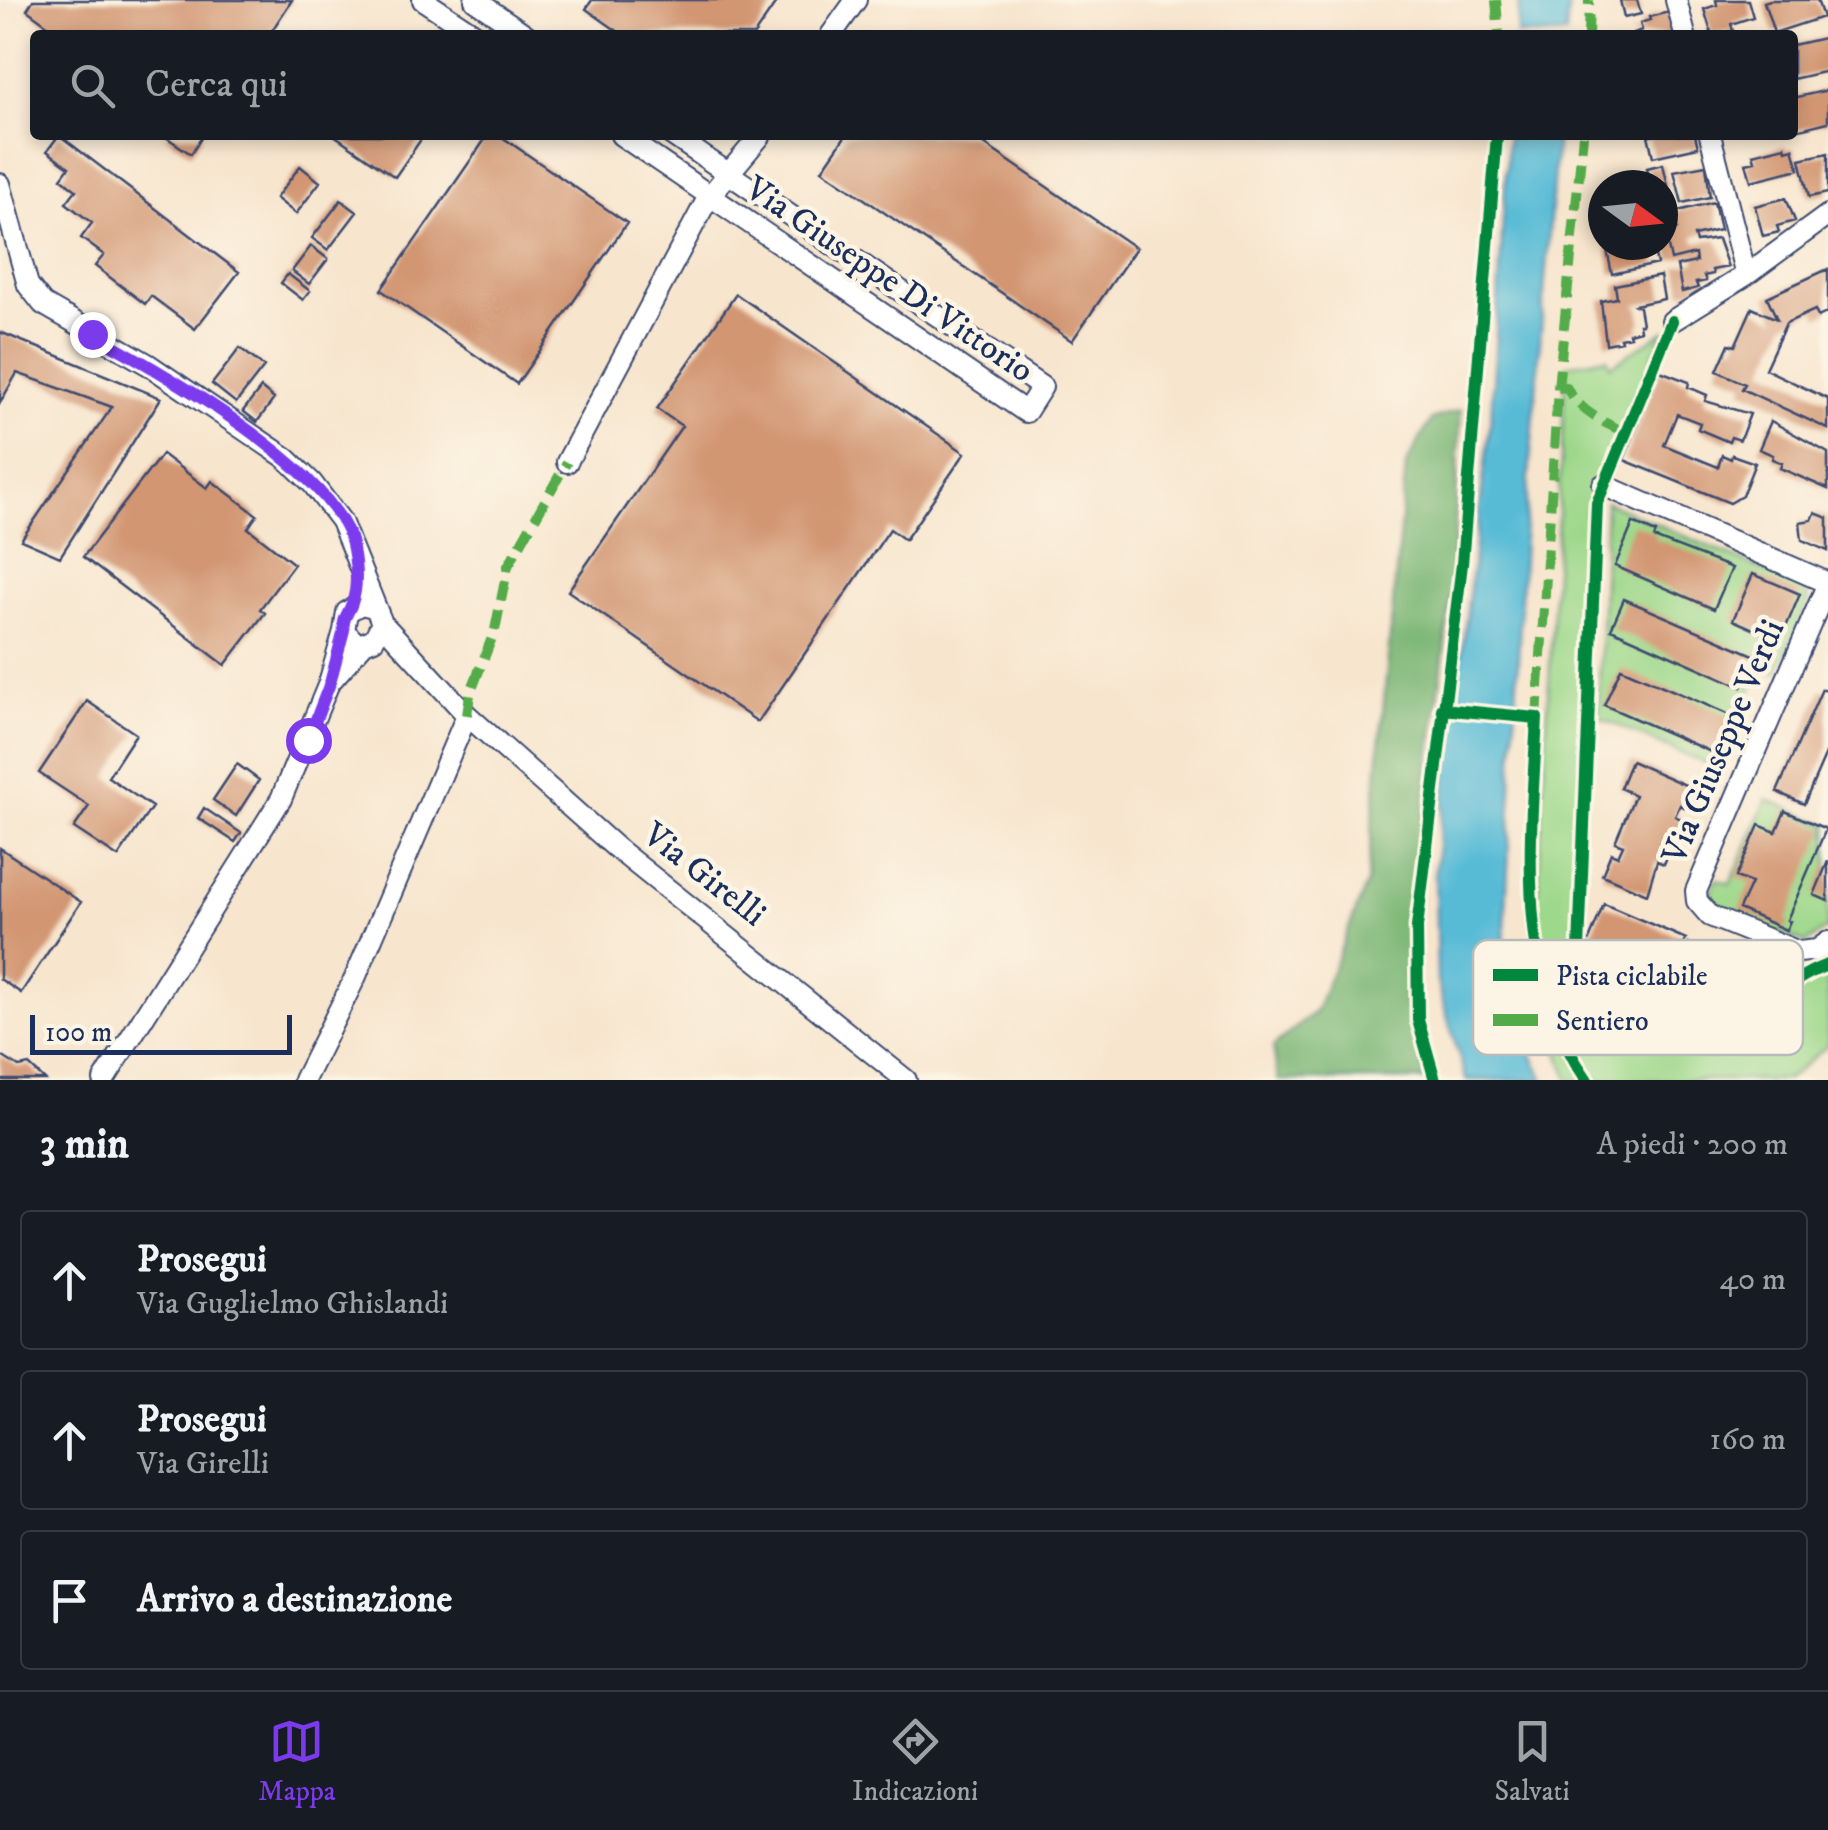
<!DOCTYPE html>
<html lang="it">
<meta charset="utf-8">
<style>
body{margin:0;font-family:"IM FELL DW Pica",serif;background:#242831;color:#f1f3f6}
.compass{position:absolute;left:1588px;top:170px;width:90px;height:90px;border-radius:50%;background:#171b24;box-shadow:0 5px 15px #0003;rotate:105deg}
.scale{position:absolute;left:30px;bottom:25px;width:262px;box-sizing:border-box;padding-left:10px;border:5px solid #1b2f5e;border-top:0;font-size:28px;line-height:35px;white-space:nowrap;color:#1b2f5e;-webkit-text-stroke:8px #fcf5e5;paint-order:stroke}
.stop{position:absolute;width:30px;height:30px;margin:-22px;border:8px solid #7c3aed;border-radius:50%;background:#fff}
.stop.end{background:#7c3aed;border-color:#fff;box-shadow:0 2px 10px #0008}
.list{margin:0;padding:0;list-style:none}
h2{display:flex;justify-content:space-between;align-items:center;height:130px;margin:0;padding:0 40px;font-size:42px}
h2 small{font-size:32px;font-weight:400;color:#9ea1a6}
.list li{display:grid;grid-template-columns:65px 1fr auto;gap:30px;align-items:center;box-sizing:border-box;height:140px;margin:0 20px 20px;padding:0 20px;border:2px solid #363941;border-radius:10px}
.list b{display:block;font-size:38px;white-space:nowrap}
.list p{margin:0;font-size:32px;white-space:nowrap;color:#9ea1a6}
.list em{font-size:32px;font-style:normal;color:#9ea1a6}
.icon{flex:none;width:55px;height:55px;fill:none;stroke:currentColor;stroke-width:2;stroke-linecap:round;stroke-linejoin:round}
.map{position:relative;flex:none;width:1828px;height:1080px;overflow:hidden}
.search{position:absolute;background:#171b24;box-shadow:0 5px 15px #0003;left:30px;right:30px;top:30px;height:110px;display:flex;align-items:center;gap:25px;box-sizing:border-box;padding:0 35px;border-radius:10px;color:#9ea1a6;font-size:38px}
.sheet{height:610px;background:#171b24}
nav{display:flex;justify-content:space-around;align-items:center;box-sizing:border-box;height:140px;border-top:2px solid #363941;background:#171b24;font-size:28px;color:#9ea1a6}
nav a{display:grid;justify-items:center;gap:5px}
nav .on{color:#7c3aed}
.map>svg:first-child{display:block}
</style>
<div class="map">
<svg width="1828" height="1080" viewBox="0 0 1828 1080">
<rect width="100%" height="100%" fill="#fcf5e5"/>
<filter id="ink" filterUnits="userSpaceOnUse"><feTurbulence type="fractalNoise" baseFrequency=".01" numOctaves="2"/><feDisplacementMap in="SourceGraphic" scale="20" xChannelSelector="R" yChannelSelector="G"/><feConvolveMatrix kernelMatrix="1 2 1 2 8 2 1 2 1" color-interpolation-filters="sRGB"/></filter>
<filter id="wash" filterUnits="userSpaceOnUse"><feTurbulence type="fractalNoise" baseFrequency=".0048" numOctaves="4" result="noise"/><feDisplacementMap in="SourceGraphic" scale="40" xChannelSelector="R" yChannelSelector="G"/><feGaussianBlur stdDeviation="2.25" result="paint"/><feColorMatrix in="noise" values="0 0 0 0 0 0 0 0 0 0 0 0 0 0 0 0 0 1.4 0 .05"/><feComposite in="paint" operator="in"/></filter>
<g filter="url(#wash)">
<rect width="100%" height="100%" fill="#f7e5cd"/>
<!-- green -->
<path fill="#9ed88b" stroke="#5c8474" stroke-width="2.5" d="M 1664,331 L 1591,506 L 1574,953 C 1577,965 1580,979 1585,990 C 1610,1043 1683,1062 1732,1034 C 1766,1015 1790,982 1828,971 L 1828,1045 L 1787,1080 L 1569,1080 L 1533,982 L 1566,365 L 1607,357 L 1610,366 Z
M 1606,502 L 1804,588 L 1809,600 L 1777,673 L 1761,667 L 1717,769 L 1598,717 Z
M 1767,799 L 1828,825 L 1828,928 L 1806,943 L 1714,908 C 1707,897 1712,890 1716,879 L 1730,884 Z"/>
<!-- forest -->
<path fill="#7eb877" stroke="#4c746a" stroke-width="2.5" d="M 1461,409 L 1452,590 L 1414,883 L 1405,998 L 1426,1080 L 1278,1080 L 1273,1047 L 1316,1011 L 1367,883 L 1406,465 L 1431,420 Z"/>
<!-- water -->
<path fill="#58bbd6" stroke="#3a759a" stroke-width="2.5" d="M 1519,0 L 1569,0 L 1566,35 L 1517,35 Z
M 1508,135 L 1557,135 L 1524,538 L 1503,970 L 1508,1004 L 1544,1080 L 1466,1080 L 1437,982 L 1435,869 L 1491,416 Z"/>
<g id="blocks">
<!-- building -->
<path fill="#d29672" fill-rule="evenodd" d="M 33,0 L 292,0 L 269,35 L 61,35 L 27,10 Z
M 592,0 L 778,0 L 754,35 L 623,35 L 586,9 Z
M 1620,0 L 1637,0 L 1641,14 L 1624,18 Z
M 1716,0 L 1748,0 L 1753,17 L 1731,24 L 1733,31 L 1712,35 L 1704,9 L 1717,5 Z
M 1770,0 L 1817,0 L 1823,17 L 1774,33 L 1764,2 Z
M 1669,12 L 1674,35 L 1629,35 L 1642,30 L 1640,23 L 1650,20 L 1649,17 Z
M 1828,37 L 1828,71 L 1793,79 L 1793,45 Z
M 1828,90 L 1828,122 L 1796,130 L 1793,98 Z
M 59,135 L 239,272 L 195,329 L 151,296 L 145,304 L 95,266 L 104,255 L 81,238 L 92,223 L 66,203 L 76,190 L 61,178 L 69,167 L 47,151 Z
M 163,135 L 203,135 L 191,154 Z
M 334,135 L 424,135 L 395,177 Z
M 488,135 L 499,135 L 627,223 L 517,384 L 381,290 Z
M 846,135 L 971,135 L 1136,248 L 1072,341 L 822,170 Z
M 1648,135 L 1695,135 L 1698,147 L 1653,157 Z
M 1785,146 L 1786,150 L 1793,148 L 1799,169 L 1751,181 L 1746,163 L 1755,161 L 1753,154 Z
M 1828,153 L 1828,193 L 1809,197 L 1800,159 Z
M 1663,164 L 1668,186 L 1651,185 L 1647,168 Z
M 1706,165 L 1710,197 L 1682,203 L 1674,171 Z
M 300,166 L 320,182 L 296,214 L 276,198 Z
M 1786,198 L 1795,221 L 1777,226 L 1779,232 L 1763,236 L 1755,206 Z
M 341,200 L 357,212 L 328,250 L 312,238 Z
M 1714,202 L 1720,230 L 1694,236 L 1696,242 L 1718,239 L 1728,267 L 1712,270 L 1713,274 L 1704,276 L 1706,281 L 1696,283 L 1698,288 L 1682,292 L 1677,266 L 1696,262 L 1695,254 L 1671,260 L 1665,232 L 1677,229 L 1674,212 Z
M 1606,245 L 1652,245 L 1657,264 L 1612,274 Z
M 311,246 L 328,259 L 309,284 L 292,271 Z
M 1828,269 L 1828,312 L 1818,317 L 1815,310 L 1786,323 L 1765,369 L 1828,399 L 1828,429 L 1742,389 L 1745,384 L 1717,371 L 1729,344 L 1735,346 L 1752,308 L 1777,319 L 1767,297 Z
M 288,274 L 310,291 L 303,300 L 281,283 Z
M 1660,276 L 1664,299 L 1635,305 L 1639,307 L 1642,324 L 1639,324 L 1640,330 L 1629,333 L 1630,336 L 1620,338 L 1621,341 L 1606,344 L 1601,301 L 1617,298 L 1615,285 Z
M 736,294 L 965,453 L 905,540 L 890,529 L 758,722 L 568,591 L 682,426 L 657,409 Z
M 0,332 L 161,398 L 60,557 L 21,540 L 112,407 L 17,373 L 0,403 Z
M 240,348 L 264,367 L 236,403 L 212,384 Z
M 1660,371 L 1689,382 L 1688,387 L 1707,395 L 1705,401 L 1750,414 L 1740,440 L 1731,437 L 1729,442 L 1698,429 L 1700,423 L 1677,414 L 1664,445 L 1718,467 L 1722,455 L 1731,459 L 1732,455 L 1755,463 L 1742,496 L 1730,503 L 1624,460 Z
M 261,388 L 274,399 L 257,422 L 243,411 Z
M 1771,421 L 1828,453 L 1828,489 L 1780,468 L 1782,463 L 1772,459 L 1773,455 L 1759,449 Z
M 162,454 L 207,488 L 212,481 L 257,515 L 248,528 L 294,564 L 260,609 L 265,613 L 225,665 L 83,557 Z
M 1815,513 L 1828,518 L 1828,551 L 1802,540 L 1800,522 L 1812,520 Z
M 1633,523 L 1656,533 L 1654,538 L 1732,568 L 1714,609 L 1615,566 Z
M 1753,574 L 1800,594 L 1780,641 L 1733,620 Z
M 1624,599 L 1756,656 L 1742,687 L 1611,629 Z
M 1621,668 L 1734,717 L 1718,755 L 1604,705 Z
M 1822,689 L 1828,692 L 1828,749 L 1804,804 L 1777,792 Z
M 87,701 L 136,734 L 108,777 L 152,807 L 118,857 L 74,828 L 89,806 L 39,773 Z
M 1631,761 L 1692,788 L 1684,807 L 1680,805 L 1675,816 L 1683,820 L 1664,864 L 1657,861 L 1647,894 L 1602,875 L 1611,853 L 1618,856 L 1623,845 L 1615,842 L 1635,795 L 1620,788 Z
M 237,764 L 259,780 L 236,816 L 213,800 Z
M 204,808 L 241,833 L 235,842 L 198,818 Z
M 1785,811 L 1826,829 L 1787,920 L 1790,921 L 1786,930 L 1739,909 L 1751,883 L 1736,877 L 1759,825 L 1776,832 Z
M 0,848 L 81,902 L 21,993 L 0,979 Z
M 1828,861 L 1828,901 L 1814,895 Z
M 1604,904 L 1686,939 L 1683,945 L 1687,947 L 1689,943 L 1754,970 L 1740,1002 L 1696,983 L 1687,1005 L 1682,1003 L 1670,1032 L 1647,1022 L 1645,1027 L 1625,1019 L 1627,1013 L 1608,1005 L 1617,984 L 1590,974 L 1593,966 L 1586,947 ZM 1625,948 L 1674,969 L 1667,986 L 1619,964 Z
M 0,1055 L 19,1067 L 29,1065 L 45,1080 L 0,1080 Z"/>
</g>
</g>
<g filter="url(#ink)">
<use href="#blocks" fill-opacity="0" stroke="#3c4a6f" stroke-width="2.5"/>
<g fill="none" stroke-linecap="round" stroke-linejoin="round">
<defs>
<path id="street" d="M 423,0 L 476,35
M 475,0 L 526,35
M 1676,0 L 1685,35
M 831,35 L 856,0
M 621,135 L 1026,412 L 1042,387 L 672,135
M 1710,135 L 1746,275
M 0,184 L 28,285 L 43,304 L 149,365 L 286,458 L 312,483 L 341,521 L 382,623 L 374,639 L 364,643 L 329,683
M 1672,321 L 1746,275 L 1828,215
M 567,462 L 708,198 L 761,135
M 1603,485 L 1828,583
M 1828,583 L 1696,891 L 1697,901 L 1710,916 L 1799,952 L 1817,950 L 1828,942
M 382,623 L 467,715 L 615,847 L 906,1080
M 353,640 L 344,631 L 347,612 L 361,604 L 374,607
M 104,1080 L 281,799 L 329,683 L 344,631
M 304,1080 L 355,978 L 467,715"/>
</defs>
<!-- street casing -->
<use href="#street" stroke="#3c4a6f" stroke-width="24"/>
<!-- street -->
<use href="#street" stroke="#fff" stroke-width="20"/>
<!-- quiet -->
<path stroke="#52ab49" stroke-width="10" stroke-dasharray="20 10" stroke-linecap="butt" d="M 1496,0 L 1499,35
M 1588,35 L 1589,0
M 1558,388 L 1566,387 C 1581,412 1600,421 1625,432
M 467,715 L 470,694 L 495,630 L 508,566 L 567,462
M 1537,718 L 1558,388 L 1583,135"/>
<defs>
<path id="cycleway" d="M 1672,321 L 1597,503 L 1579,949 C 1582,961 1585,975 1590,987 C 1614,1037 1684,1057 1731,1029 C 1765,1009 1790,977 1828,965
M 1442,709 L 1537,718 C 1531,837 1513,976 1587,1080
M 1435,1080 L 1418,1020 L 1417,927 L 1462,564 L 1497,135"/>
</defs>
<!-- cycleway casing -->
<use href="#cycleway" stroke="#fcf5e5" stroke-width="19"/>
<!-- cycleway -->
<use href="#cycleway" stroke="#00873e" stroke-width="12"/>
</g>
</g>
<g fill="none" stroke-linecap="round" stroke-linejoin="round" filter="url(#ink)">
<!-- route -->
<path stroke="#7c3aed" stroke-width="12" d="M 92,334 C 159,370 340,472 353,549 C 356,565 358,587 352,603 C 349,613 342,618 344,630 L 330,683 L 308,740"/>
</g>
<g text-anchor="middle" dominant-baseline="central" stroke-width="9" stroke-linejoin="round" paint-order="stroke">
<!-- street labels -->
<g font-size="35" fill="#1b2f5e" stroke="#fcf5e5">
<text transform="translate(889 280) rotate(34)">Via Giuseppe Di Vittorio</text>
<text transform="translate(1724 742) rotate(-67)">Via Giuseppe Verdi</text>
<text transform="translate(704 875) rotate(38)">Via Girelli</text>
</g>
</g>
<!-- legend -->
<rect x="1473" y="940" width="330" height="115" rx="15" fill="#fcf5e5" stroke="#b8babc" stroke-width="2.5"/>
<rect x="1493" y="969" width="45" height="12" fill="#00873e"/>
<rect x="1493" y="1014" width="45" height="12" fill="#52ab49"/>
<g font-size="28" fill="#1b2f5e">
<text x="1556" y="985">Pista ciclabile</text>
<text x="1556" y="1030">Sentiero</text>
</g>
</svg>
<svg class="compass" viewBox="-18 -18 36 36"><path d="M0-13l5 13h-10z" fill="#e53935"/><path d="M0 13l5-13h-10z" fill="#9ea1a6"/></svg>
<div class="scale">100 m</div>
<div class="stop" style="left:308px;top:740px"></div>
<div class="stop end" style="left:92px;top:334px"></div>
<div class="search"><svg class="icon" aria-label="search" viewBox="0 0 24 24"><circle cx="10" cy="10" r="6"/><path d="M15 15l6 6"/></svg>Cerca qui</div>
</div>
<section class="sheet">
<h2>3 min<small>A piedi · 200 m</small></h2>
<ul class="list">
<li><svg class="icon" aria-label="ahead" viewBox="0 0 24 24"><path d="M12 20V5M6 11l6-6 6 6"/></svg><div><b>Prosegui</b><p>Via Guglielmo Ghislandi</p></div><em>40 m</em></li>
<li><svg class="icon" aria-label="ahead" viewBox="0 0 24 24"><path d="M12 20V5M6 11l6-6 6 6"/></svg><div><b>Prosegui</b><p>Via Girelli</p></div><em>160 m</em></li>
<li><svg class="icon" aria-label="arrive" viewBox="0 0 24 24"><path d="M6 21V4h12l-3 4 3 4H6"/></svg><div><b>Arrivo a destinazione</b></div></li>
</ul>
</section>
<nav>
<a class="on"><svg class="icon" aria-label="map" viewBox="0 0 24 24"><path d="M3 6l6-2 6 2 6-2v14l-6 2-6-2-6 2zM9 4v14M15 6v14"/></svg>Mappa</a>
<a><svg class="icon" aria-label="directions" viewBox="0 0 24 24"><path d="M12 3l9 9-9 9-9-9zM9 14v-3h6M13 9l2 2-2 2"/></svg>Indicazioni</a>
<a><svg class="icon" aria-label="saved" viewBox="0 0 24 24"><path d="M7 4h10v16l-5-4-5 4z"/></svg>Salvati</a>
</nav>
